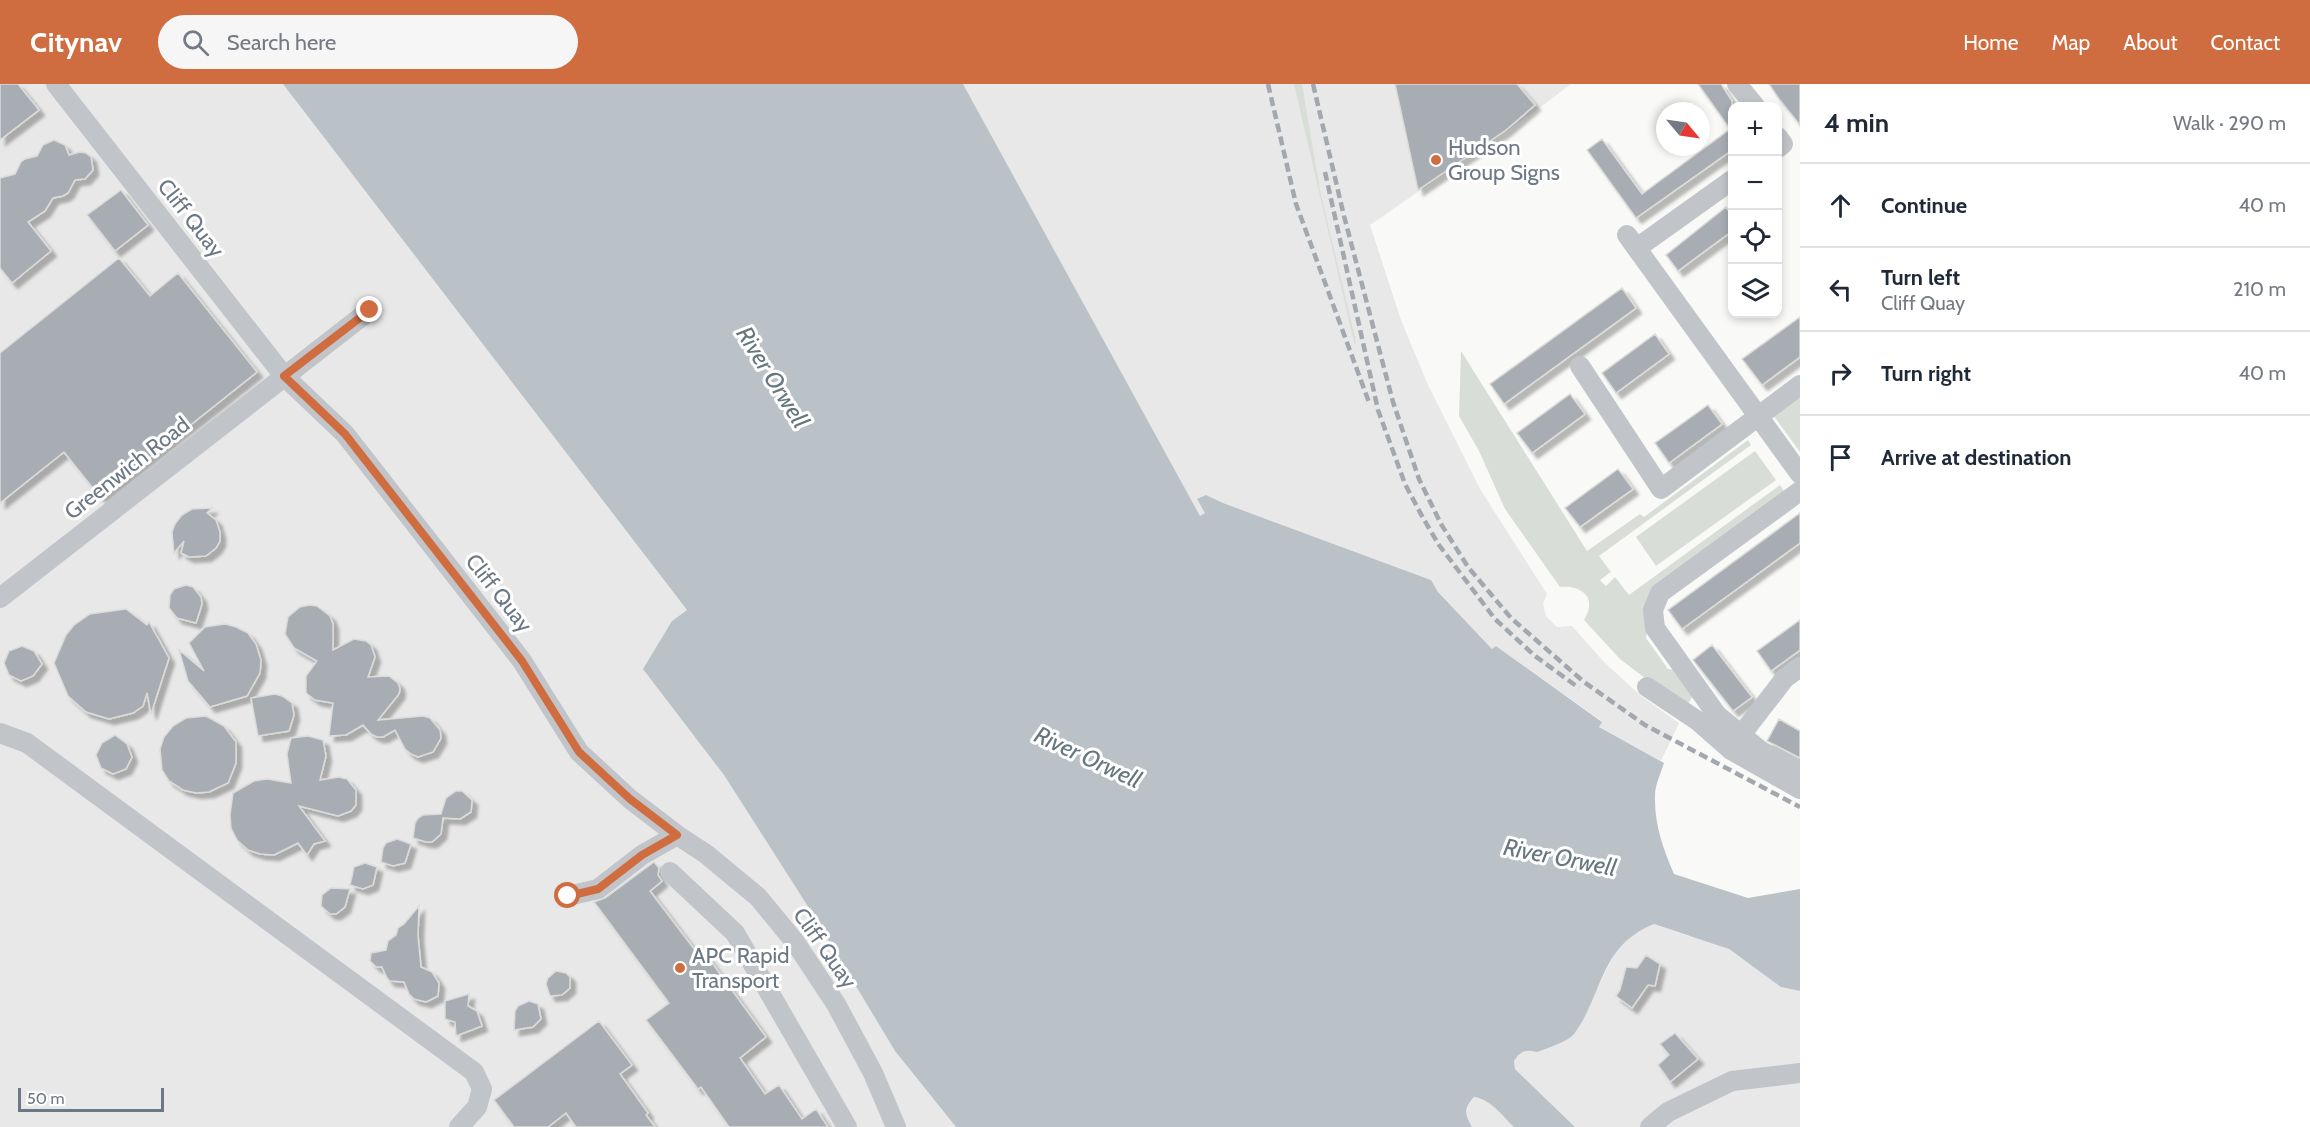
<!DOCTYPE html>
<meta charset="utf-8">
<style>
body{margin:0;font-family:Cabin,sans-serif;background:#f6f6f7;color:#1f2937}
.controls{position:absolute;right:18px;top:18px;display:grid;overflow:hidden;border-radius:12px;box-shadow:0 3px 9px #0003}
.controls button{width:54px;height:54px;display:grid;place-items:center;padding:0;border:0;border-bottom:2px solid #e0e1e3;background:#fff;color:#1f2937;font:30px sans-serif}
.compass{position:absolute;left:1656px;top:18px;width:54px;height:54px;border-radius:50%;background:#fff;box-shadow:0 3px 9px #0003;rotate:119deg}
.scale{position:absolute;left:18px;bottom:15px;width:146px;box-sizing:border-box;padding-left:6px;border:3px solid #6c7885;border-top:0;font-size:16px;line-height:21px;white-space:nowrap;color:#6c7885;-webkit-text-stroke:4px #fff;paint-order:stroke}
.stop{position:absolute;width:18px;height:18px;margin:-14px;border:4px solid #d06d40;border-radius:50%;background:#fff}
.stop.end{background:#d06d40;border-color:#fff;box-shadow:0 2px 6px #0008}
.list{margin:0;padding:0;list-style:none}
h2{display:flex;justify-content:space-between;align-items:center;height:78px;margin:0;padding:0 24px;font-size:26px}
h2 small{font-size:20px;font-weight:400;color:#747a83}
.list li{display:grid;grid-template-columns:39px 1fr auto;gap:18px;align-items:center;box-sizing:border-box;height:84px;padding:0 24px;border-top:2px solid #e0e1e3}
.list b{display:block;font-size:22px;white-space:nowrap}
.list p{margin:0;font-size:20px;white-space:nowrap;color:#747a83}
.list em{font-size:20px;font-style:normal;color:#747a83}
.icon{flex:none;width:33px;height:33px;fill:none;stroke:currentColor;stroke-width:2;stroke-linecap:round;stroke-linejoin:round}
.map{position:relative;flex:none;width:1800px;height:1043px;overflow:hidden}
header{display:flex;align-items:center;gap:36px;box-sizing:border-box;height:84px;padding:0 30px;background:#d06d40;color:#fff}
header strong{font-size:28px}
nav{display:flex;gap:33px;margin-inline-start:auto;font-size:21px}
.search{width:420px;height:54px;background:#f6f6f7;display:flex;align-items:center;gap:15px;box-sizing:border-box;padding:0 21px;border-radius:33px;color:#747a83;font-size:22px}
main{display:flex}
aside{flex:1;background:#fff}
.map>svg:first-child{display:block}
</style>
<header>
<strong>Citynav</strong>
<div class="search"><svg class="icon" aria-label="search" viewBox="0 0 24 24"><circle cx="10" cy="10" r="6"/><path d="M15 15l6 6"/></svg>Search here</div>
<nav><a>Home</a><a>Map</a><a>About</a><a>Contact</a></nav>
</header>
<main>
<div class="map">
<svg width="1800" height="1043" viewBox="0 0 1800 1043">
<defs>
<filter id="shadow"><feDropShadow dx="5.5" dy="5.5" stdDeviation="1.5" flood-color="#0004"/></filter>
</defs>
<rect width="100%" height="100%" fill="#f9f9f7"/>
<!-- built -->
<path fill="#e7e8e7" d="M 0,0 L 283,0 L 687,526 L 672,537 L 724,691 L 807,821 L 895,967 L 956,1043 L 0,1043 Z
M 963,0 L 1571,0 L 1531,30 L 1370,141 L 1401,236 L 1427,299 L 1480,405 L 1547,510 L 1543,520 L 1546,532 L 1557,543 L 1572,542 L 1604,578 L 1641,612 L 1679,639 L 1661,677 L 1599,643 L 1602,637 L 1496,562 L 1493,566 L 1438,508 L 1431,496 L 1223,419 L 1206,411 L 1205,429 L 1200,433 Z
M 1654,840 L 1688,852 L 1703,848 L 1756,884 L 1781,903 L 1800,907 L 1800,1043 L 1575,1043 L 1515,985 L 1514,977 L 1519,968 L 1527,965 L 1594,910 L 1617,865 L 1636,848 Z
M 1474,1013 L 1483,1014 L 1489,1018 L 1514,1043 L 1472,1043 L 1466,1030 L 1468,1022 Z"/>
<!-- green -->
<path fill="#d9ddd7" d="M 1294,0 L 1302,0 L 1320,107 L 1356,258 L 1355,262 Z
M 1461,267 L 1587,467 L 1640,430 L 1644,433 L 1748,356 L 1751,361 L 1599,472 L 1611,488 L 1600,496 L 1606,502 L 1615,493 L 1629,511 L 1780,401 L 1786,410 L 1657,502 L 1646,554 L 1668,585 L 1677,586 L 1694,610 L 1685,625 L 1620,575 L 1584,536 C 1598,514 1582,501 1560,503 L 1505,425 L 1479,367 L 1459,332 Z
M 1800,311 L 1800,368 L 1773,331 Z
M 1755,367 L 1776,396 L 1656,482 L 1636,453 Z"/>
<!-- water -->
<path fill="#bac2c7" d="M 283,0 L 963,0 L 1200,432 L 1205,429 L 1197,415 L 1206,411 L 1223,419 L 1431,496 L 1438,508 L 1492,565 L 1496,562 L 1602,638 L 1599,643 L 1664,679 C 1661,689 1655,701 1655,711 C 1654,739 1663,765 1674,790 L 1748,814 L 1800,805 L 1800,907 L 1781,903 L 1729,865 L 1654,840 C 1599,862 1604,909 1574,950 C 1567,958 1547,964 1537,968 C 1525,965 1520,967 1514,977 L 1515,985 L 1575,1043 L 1514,1043 C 1502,1032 1491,1015 1474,1013 C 1463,1026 1465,1029 1472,1043 L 956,1043 L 895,967 L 807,821 L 724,691 L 643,585 L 672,537 L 687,526 Z"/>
<!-- building -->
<path fill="#a7adb3" stroke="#dbdbd9" stroke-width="1.5" filter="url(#shadow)" d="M 0,0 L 18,0 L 39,26 L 0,56 Z
M 1395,0 L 1517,0 L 1535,21 L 1506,46 L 1418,106 Z
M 1698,0 L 1721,0 L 1732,17 L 1732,66 L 1636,134 L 1587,66 L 1602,55 L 1642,110 L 1730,45 Z
M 1769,0 L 1800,0 L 1800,41 L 1779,15 Z
M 54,56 L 65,61 L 69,71 L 80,68 L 86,69 L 91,73 L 93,86 L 85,95 L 75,96 L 68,109 L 63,112 L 53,114 L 45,127 L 28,138 L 51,167 L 12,199 L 0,184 L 0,94 L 15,90 L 21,78 L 25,75 L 37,72 L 43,61 Z
M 121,106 L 148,141 L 115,167 L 87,131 Z
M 1726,123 L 1732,132 L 1732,147 L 1678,187 L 1666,171 Z
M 119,174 L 150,212 L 178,189 L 257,288 L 100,413 L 64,368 L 0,419 L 0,269 Z
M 1622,204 L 1636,224 L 1504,320 L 1490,300 Z
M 1800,233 L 1800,273 L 1762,301 L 1742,275 Z
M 1655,250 L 1669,270 L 1616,309 L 1602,289 Z
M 1570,310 L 1585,330 L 1532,369 L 1517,349 Z
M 1708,321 L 1722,340 L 1669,379 L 1655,359 Z
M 1618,385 L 1633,405 L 1580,443 L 1565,424 Z
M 212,424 L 207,429 L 216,436 L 220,448 L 220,457 L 216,464 L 206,472 L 189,473 L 181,469 L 184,457 L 174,469 L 172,448 L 175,440 L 182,431 L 192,425 Z
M 1800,429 L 1800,459 L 1682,545 L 1668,526 Z
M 186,501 L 193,503 L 201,513 L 202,520 L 196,539 L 177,534 L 169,524 L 170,511 L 174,505 Z
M 309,521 L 317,522 L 330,532 L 333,540 L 333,566 L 354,555 L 366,557 L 371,561 L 375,573 L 368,593 L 389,592 L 398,599 L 400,605 L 399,610 L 378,636 L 423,632 L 430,634 L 440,646 L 441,654 L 433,668 L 418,673 L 411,670 L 405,665 L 395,646 L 383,653 L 377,653 L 371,650 L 363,641 L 346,651 L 329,652 L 333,619 L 315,616 L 306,609 L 306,592 L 317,577 L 294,564 L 285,550 L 288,533 L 300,523 Z
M 126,525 L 147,541 L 149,538 L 169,574 L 151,630 L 147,609 L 143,622 L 133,629 L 109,635 L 86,628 L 68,612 L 54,579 L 66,551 L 74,541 L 90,530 Z
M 1800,536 L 1800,566 L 1771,587 L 1757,567 Z
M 225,540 L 236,543 L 248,549 L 256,560 L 261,576 L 260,589 L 247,612 L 210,623 L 188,597 L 179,566 L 204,587 L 189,559 L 205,543 Z
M 1712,561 L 1752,613 L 1733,627 L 1693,576 Z
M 22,562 L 34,567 L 42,580 L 33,592 L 21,597 L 9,591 L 4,579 L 9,567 Z
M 275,610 L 282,612 L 292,619 L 294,631 L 289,647 L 258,652 L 251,614 Z
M 206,632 L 224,642 L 236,658 L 236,679 L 228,699 L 209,708 L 196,709 L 183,706 L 169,697 L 162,686 L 160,665 L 164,653 L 173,642 L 186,634 Z
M 1779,635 L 1800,647 L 1800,674 L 1767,657 Z
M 115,651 L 127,660 L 132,673 L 126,685 L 113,690 L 101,684 L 96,671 L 102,659 Z
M 308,652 L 323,656 L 326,672 L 320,696 L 339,693 L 347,695 L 356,706 L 356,721 L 351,727 L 338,732 L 299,722 L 325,757 L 314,760 L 307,771 L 298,759 L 274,771 L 260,770 L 248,766 L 237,756 L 231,744 L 230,731 L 233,709 L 254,697 L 267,695 L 291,699 L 287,670 L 291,654 Z
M 456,707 L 462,707 L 472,716 L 471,728 L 460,735 L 443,734 L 441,750 L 432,758 L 426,758 L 413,754 L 415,739 L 418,734 L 423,731 L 441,730 L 446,714 Z
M 397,755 L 411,760 L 405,779 L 393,782 L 381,778 L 383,764 L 386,759 Z
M 654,778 L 659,784 L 658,791 L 662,797 L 650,807 L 694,865 L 699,861 L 766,953 L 740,974 L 765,1010 L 779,1001 L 802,1035 L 816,1025 L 828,1043 L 729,1043 L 701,1003 L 698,1005 L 646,936 L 669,919 L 594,818 L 605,814 Z
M 365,779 L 377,783 L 373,801 L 363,805 L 350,801 L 354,783 Z
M 331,804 L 350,805 L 345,823 L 336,830 L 330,830 L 321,822 L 322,811 Z
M 419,822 L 418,852 L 421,883 L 432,888 L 439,899 L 438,912 L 426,918 L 414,915 L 409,910 L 404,898 L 390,897 L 387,894 L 382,883 L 376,883 L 370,877 L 371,869 L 386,866 L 388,857 L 396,851 L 398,844 L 404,840 Z
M 1646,871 L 1660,880 L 1655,902 L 1648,901 L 1632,924 L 1616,912 L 1620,906 L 1626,883 L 1637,884 Z
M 556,887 L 566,889 L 570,893 L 570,904 L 562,911 L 550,912 L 546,900 L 548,894 Z
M 469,910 L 468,922 L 477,927 L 482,942 L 456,952 L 455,938 L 445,935 L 445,917 Z
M 529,917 L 538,920 L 541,935 L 533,943 L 514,946 L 515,927 L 518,922 Z
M 599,937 L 632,981 L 620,990 L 648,1029 L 646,1031 L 655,1043 L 576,1043 L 566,1029 L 548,1043 L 514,1043 L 494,1016 Z
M 1675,949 L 1698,975 L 1670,998 L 1658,981 L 1669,971 L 1660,960 Z"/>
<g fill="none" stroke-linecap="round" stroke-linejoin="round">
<!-- minor -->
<path stroke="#c1c4c8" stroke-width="20" d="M 56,0 L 284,292 L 345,350 L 522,577 L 579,668 L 630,715 L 677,751 L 706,770 L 758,813 L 795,858 L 836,920 L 873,989 L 896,1043
M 1737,0 L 1755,22
M 1778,53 L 1783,60 L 1778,64
M 1627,151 L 1800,390
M 1637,164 L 1732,96
M 1580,282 L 1661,405 L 1800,301
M 1800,407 L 1660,509 L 1653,526 L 1655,544 L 1717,631 L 1761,667 L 1800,688
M 0,514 L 370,226
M 1647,603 L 1698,637 L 1731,666 L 1800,705
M 0,649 L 27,659 L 474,988 L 482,1005 L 477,1023 L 459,1043
M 1741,651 L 1785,594 L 1800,583
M 670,788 L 735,849 L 847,1043
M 568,812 L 598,805 L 642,771 L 677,751
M 1650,1043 L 1668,1028 L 1732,997 L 1800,989"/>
<!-- rail -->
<path stroke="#a3a8ae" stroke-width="4.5" stroke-dasharray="9 4.5" stroke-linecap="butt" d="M 1268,0 L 1296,120 L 1370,321
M 1313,0 L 1344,132 L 1393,318 L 1419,395 L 1441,440 L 1468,483 L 1511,534 L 1584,598 L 1645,641 L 1800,723
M 1325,88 L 1378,326 L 1405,400 L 1423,434 L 1439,461 L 1495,535 L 1535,572 L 1579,604"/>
</g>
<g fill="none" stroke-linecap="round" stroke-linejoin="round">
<!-- route -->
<path stroke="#d06d40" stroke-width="8" d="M 370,226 L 284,292 L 345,350 L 522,577 L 579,668 L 630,715 L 677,751 L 642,771 L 598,805 L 568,812"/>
</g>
<!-- markers -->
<g fill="#d06d40" stroke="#fff" stroke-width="2">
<circle cx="1436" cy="76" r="6"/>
<circle cx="680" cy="884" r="6"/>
</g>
<g text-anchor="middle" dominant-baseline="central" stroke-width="6" stroke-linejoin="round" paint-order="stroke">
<!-- poi labels -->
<g font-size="22" fill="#6c7885" stroke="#fff" text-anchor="start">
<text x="1448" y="63">Hudson<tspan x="1448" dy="25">Group Signs</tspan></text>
<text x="692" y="871">APC Rapid<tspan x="692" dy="25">Transport</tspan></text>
</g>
<!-- street labels -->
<g font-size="22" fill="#6c7885" stroke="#fff">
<text transform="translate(191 134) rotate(52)">Cliff Quay</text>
<text transform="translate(127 384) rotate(-38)">Greenwich Road</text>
<text transform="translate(499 509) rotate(52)">Cliff Quay</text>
<text transform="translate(825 864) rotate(55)">Cliff Quay</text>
</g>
<!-- water labels -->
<g font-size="24" font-style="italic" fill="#67777f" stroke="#fff">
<text transform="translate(773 293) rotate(58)">River Orwell</text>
<text transform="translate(1088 673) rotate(25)">River Orwell</text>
<text transform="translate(1560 773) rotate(11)">River Orwell</text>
</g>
</g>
</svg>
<div class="controls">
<button>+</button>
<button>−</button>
<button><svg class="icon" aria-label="locate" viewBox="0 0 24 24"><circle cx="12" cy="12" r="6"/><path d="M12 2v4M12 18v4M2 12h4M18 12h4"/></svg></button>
<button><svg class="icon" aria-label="layers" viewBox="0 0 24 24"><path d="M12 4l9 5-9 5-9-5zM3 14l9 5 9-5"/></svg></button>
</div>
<svg class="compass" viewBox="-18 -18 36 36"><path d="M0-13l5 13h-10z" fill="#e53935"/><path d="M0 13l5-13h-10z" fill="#747a83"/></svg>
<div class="scale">50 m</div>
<div class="stop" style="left:568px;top:812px"></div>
<div class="stop end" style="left:370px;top:226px"></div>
</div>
<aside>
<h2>4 min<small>Walk · 290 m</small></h2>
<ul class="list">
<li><svg class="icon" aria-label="ahead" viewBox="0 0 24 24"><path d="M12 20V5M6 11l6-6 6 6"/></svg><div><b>Continue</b></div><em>40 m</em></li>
<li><svg class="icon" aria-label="left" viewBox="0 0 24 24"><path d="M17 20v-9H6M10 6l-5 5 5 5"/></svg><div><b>Turn left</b><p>Cliff Quay</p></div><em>210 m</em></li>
<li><svg class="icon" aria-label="right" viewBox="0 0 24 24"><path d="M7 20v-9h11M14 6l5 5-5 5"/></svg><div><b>Turn right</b></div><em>40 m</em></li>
<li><svg class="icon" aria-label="arrive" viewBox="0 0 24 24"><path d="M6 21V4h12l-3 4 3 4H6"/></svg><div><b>Arrive at destination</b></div></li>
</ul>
</aside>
</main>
